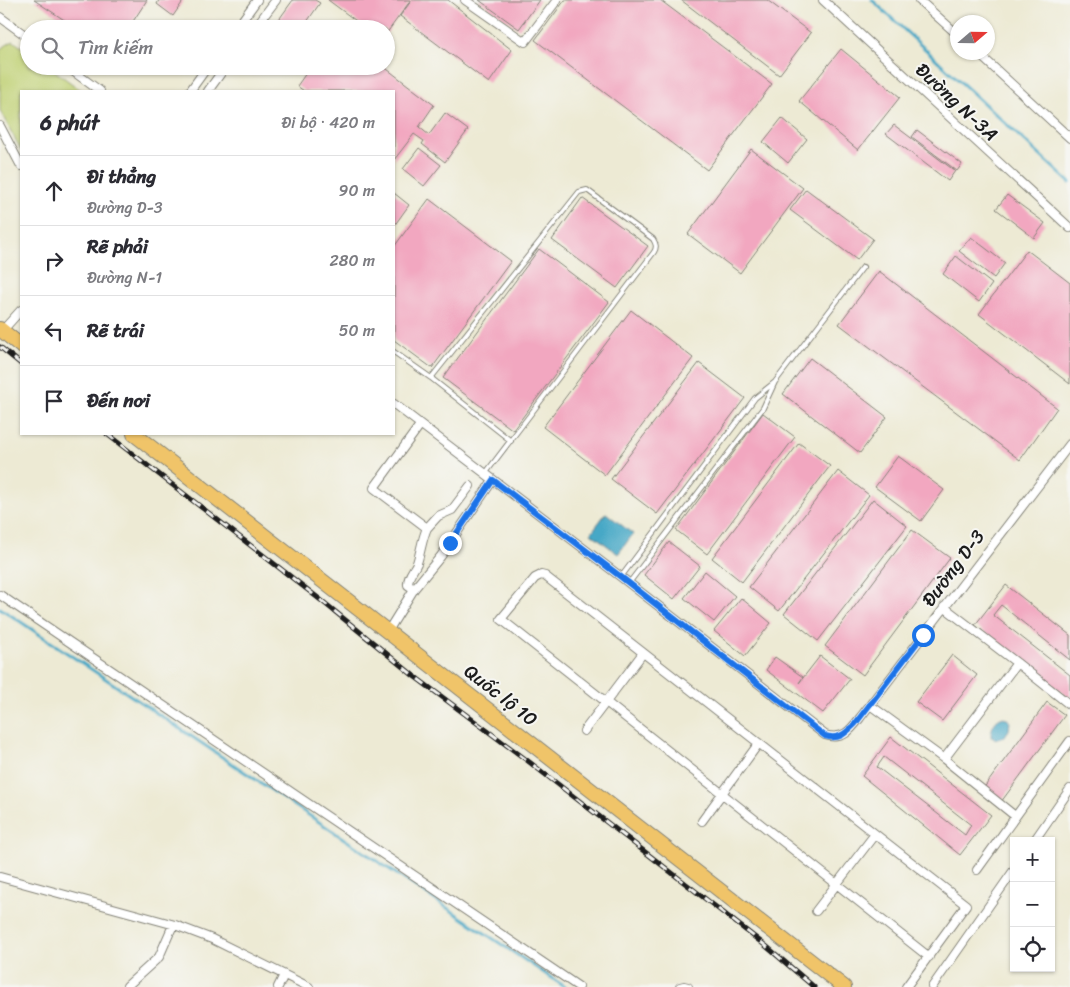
<!DOCTYPE html>
<html lang="vi">
<meta charset="utf-8">
<style>
body{margin:0;font-family:Sriracha,sans-serif;background:#f7f7f7;color:#2b2b33}
.controls{position:absolute;right:15px;bottom:15px;display:grid;overflow:hidden;border-radius:0px;box-shadow:0 1px 4px #0004}
.controls button{width:45px;height:45px;display:grid;place-items:center;padding:0;border:0;border-bottom:1px solid #e1e1e2;background:#fff;color:#2b2b33;font:25px sans-serif}
.compass{position:absolute;left:950px;top:15px;width:45px;height:45px;border-radius:50%;background:#fff;box-shadow:0 1px 4px #0004;rotate:70deg}
.stop{position:absolute;width:15px;height:15px;margin:-11px;border:4px solid #1a73e8;border-radius:50%;background:#fff}
.stop.end{background:#1a73e8;border-color:#fff;box-shadow:0 1px 5px #0008}
.list{margin:0;padding:0;list-style:none}
h2{display:flex;justify-content:space-between;align-items:center;height:65px;margin:0;padding:0 20px;font-size:21px}
h2 small{font-size:16px;font-weight:400;color:#7c7c81}
.list li{display:grid;grid-template-columns:32px 1fr auto;gap:15px;align-items:center;box-sizing:border-box;height:70px;padding:0 20px;border-top:1px solid #e1e1e2}
.list b{display:block;font-size:19px;white-space:nowrap}
.list p{margin:0;font-size:16px;white-space:nowrap;color:#7c7c81}
.list em{font-size:16px;font-style:normal;color:#7c7c81}
.icon{flex:none;width:28px;height:28px;fill:none;stroke:currentColor;stroke-width:2;stroke-linecap:round;stroke-linejoin:round}
.map{position:relative;flex:none;width:1070px;height:987px;overflow:hidden}
.search{position:absolute;background:#fff;box-shadow:0 1px 4px #0004;left:20px;top:20px;width:375px;height:55px;display:flex;align-items:center;gap:12px;box-sizing:border-box;padding:0 18px;border-radius:28px;color:#7c7c81;font-size:19px}
.panel{position:absolute;background:#fff;box-shadow:0 1px 4px #0004;left:20px;top:90px;width:375px;height:345px;border-radius:0px}
.map>svg:first-child{display:block}
</style>
<div class="map">
<svg width="1070" height="987" viewBox="0 0 1070 987">
<rect width="100%" height="100%" fill="#f6f6f2"/>
<filter id="ink" filterUnits="userSpaceOnUse"><feTurbulence type="fractalNoise" baseFrequency=".02" numOctaves="2"/><feDisplacementMap in="SourceGraphic" scale="10" xChannelSelector="R" yChannelSelector="G"/><feConvolveMatrix kernelMatrix="1 2 1 2 8 2 1 2 1" color-interpolation-filters="sRGB"/></filter>
<filter id="wash" filterUnits="userSpaceOnUse"><feTurbulence type="fractalNoise" baseFrequency=".0096" numOctaves="4" result="noise"/><feDisplacementMap in="SourceGraphic" scale="20" xChannelSelector="R" yChannelSelector="G"/><feGaussianBlur stdDeviation="1.12" result="paint"/><feColorMatrix in="noise" values="0 0 0 0 0 0 0 0 0 0 0 0 0 0 0 0 0 1.4 0 .05"/><feComposite in="paint" operator="in"/></filter>
<g filter="url(#wash)">
<rect width="100%" height="100%" fill="#edead4"/>
<!-- green -->
<path fill="#bfd072" stroke="#6e7647" d="M 13,41 L 29,52 L 29,66 L 48,66 L 82,91 L 21,91 L 21,150 L 0,111 L 0,49 Z"/>
<!-- water -->
<path fill="#47a8c6" stroke="#326271" d="M 606,513 L 633,534 L 618,554 L 591,533 Z
M 1004,717 L 1010,721 L 1009,730 L 1004,737 L 996,739 L 991,737 C 991,727 995,719 1004,717 Z"/>
<g fill="none" stroke-linecap="round" stroke-linejoin="round">
<!-- stream -->
<path stroke="#47a8c6" stroke-width="3" d="M 872,0 L 1070,183
M 0,608 L 565,987"/>
</g>
<g id="blocks">
<!-- building -->
<path fill="#f2a7c0" fill-rule="evenodd" d="M 34,0 L 147,0 L 128,29 L 78,29 Z
M 159,0 L 184,0 L 173,16 L 157,4 Z
M 293,0 L 315,0 L 320,3 L 302,29 L 272,29 Z
M 328,0 L 411,0 L 386,34 L 386,29 L 367,29 Z
M 412,0 L 448,0 L 512,50 L 489,83 L 400,16 Z
M 479,0 L 540,0 L 519,29 Z
M 565,0 L 660,0 L 772,84 L 707,170 L 535,40 Z
M 681,0 L 767,0 L 811,33 L 779,75 Z
M 841,49 L 900,97 L 858,150 L 799,101 Z
M 311,66 L 383,66 L 434,105 L 419,127 L 429,135 L 445,113 L 468,130 L 445,162 L 422,144 L 424,141 L 414,134 L 394,160 L 394,91 L 304,91 L 297,86 Z
M 782,118 L 807,139 L 788,163 L 763,142 Z
M 894,125 L 955,171 L 948,181 L 886,134 Z
M 917,130 L 962,164 L 957,171 L 912,137 Z
M 419,148 L 441,165 L 424,186 L 403,169 Z
M 751,149 L 803,188 L 740,273 L 688,234 Z
M 806,189 L 873,239 L 857,260 L 790,210 Z
M 394,193 L 409,205 L 394,226 Z
M 1007,195 L 1045,223 L 1034,238 L 996,209 Z
M 582,198 L 648,246 L 617,288 L 552,240 Z
M 429,199 L 511,261 L 432,368 L 394,340 L 394,247 Z
M 971,237 L 1005,263 L 994,278 L 959,251 Z
M 539,249 L 609,302 L 513,430 L 443,378 Z
M 1027,250 L 1070,283 L 1070,384 L 979,314 Z
M 956,256 L 992,284 L 979,302 L 943,274 Z
M 879,271 L 1057,408 L 1020,460 L 839,324 Z
M 631,310 L 693,358 L 605,475 L 543,427 Z
M 810,358 L 887,417 L 860,453 L 783,394 Z
M 699,363 L 745,398 L 657,514 L 611,479 Z
M 763,413 L 795,437 L 707,554 L 676,530 Z
M 799,443 L 830,466 L 742,582 L 712,558 Z
M 898,456 L 944,490 L 921,521 L 875,487 Z
M 838,471 L 869,495 L 779,611 L 749,587 Z
M 873,499 L 907,526 L 818,641 L 784,614 Z
M 912,530 L 950,558 L 863,675 L 825,646 Z
M 669,542 L 700,566 L 674,599 L 644,575 Z
M 705,571 L 735,596 L 714,622 L 684,598 Z
M 1006,585 L 1070,635 L 1070,660 L 1001,605 L 993,615 L 1070,675 L 1070,699 L 975,625 Z
M 741,598 L 771,623 L 745,656 L 714,631 Z
M 952,655 L 977,675 L 942,721 L 916,702 Z
M 820,656 L 850,679 L 823,713 L 766,670 L 775,657 L 803,677 L 799,683 Z
M 1047,702 L 1065,715 L 1001,802 L 983,789 Z
M 891,737 L 991,815 L 960,855 L 862,776 ZM 884,757 L 971,825 L 965,835 L 877,767 Z"/>
</g>
</g>
<g filter="url(#ink)">
<use href="#blocks" fill-opacity="0" stroke="#848378" stroke-width="1"/>
<g fill="none" stroke-linecap="round" stroke-linejoin="round">
<defs>
<path id="lane" d="M 394,352 L 431,378 L 511,441
M 431,378 L 579,192 L 587,190 L 653,239 C 656,244 657,247 654,252 L 485,474
M 621,577 L 755,398 L 775,382 L 863,267
M 629,583 L 763,408 L 775,382"/>
<path id="street" d="M 465,0 L 525,42 L 557,0
M 823,0 L 1070,228
M 919,0 L 958,35
M 0,17 L 29,38
M 236,29 L 257,0
M 254,29 L 276,0
M 977,52 L 1070,138
M 66,66 L 100,91
M 190,91 L 208,66
M 208,91 L 226,66
M 0,126 L 21,166
M 2,331 L 21,310
M 394,404 L 621,577 L 825,735 C 845,741 852,728 863,714 L 1070,444
M 420,425 L 374,488 L 427,528 L 438,516 L 452,510 L 470,486
M 414,589 L 408,585 C 407,577 414,570 417,563 C 421,551 422,539 427,528
M 0,595 L 579,987
M 388,631 L 414,589 L 441,556 L 493,480
M 1017,663 L 1070,705
M 870,705 L 944,759 L 1017,663 L 944,607
M 584,731 L 643,653
M 944,759 L 1015,816
M 702,821 L 759,743
M 1034,841 L 1070,789
M 977,870 L 1070,741
M 0,877 L 175,925 L 212,939 L 309,987
M 816,911 L 875,834
M 128,987 L 127,986 L 159,957 L 173,925
M 278,987 L 284,975
M 680,987 L 684,986 L 688,987
M 906,987 L 966,905 L 545,576 L 541,575 L 535,578 L 501,619 L 929,957
M 932,987 L 1014,870"/>
<path id="highway" d="M 0,329 L 21,346
M 134,434 L 844,987"/>
</defs>
<!-- lane casing -->
<use href="#lane" stroke="#848378" stroke-width="6"/>
<!-- street casing -->
<use href="#street" stroke="#848378" stroke-width="10"/>
<!-- highway casing -->
<use href="#highway" stroke="#848378" stroke-width="16"/>
<!-- lane -->
<use href="#lane" stroke="#fff" stroke-width="4"/>
<!-- street -->
<use href="#street" stroke="#fff" stroke-width="8"/>
<!-- highway -->
<use href="#highway" stroke="#f0c469" stroke-width="14"/>
<defs>
<path id="rail" d="M 0,347 L 21,364
M 107,434 L 322,601 L 414,676 L 528,761 L 766,946 L 814,987"/>
</defs>
<!-- rail casing -->
<use href="#rail" stroke="#1c1c1c" stroke-width="5"/>
<!-- rail -->
<use href="#rail" stroke="#f6f6f2" stroke-width="3" stroke-dasharray="9" stroke-linecap="butt"/>
</g>
</g>
<g fill="none" stroke-linecap="round" stroke-linejoin="round" filter="url(#ink)">
<!-- route -->
<path stroke="#1a73e8" stroke-width="6" d="M 450,543 L 493,480 L 621,577 L 825,736 C 839,740 845,734 855,724 L 923,635"/>
</g>
<g text-anchor="middle" dominant-baseline="central" stroke-width="4" stroke-linejoin="round" paint-order="stroke">
<!-- street labels -->
<g font-size="19" fill="#1c1c1c" stroke="#f6f6f2">
<text transform="translate(957 102) rotate(43)">Đường N-3A</text>
<text transform="translate(953 568) rotate(-53)">Đường D-3</text>
<text transform="translate(501 695) rotate(38)">Quốc lộ 10</text>
</g>
</g>
</svg>
<div class="controls">
<button>+</button>
<button>−</button>
<button><svg class="icon" aria-label="locate" viewBox="0 0 24 24"><circle cx="12" cy="12" r="6"/><path d="M12 2v4M12 18v4M2 12h4M18 12h4"/></svg></button>
</div>
<svg class="compass" viewBox="-18 -18 36 36"><path d="M0-13l5 13h-10z" fill="#e53935"/><path d="M0 13l5-13h-10z" fill="#7c7c81"/></svg>
<div class="stop" style="left:923px;top:635px"></div>
<div class="stop end" style="left:450px;top:543px"></div>
<div class="search"><svg class="icon" aria-label="search" viewBox="0 0 24 24"><circle cx="10" cy="10" r="6"/><path d="M15 15l6 6"/></svg>Tìm kiếm</div>
<section class="panel">
<h2>6 phút<small>Đi bộ · 420 m</small></h2>
<ul class="list">
<li><svg class="icon" aria-label="ahead" viewBox="0 0 24 24"><path d="M12 20V5M6 11l6-6 6 6"/></svg><div><b>Đi thẳng</b><p>Đường D-3</p></div><em>90 m</em></li>
<li><svg class="icon" aria-label="right" viewBox="0 0 24 24"><path d="M7 20v-9h11M14 6l5 5-5 5"/></svg><div><b>Rẽ phải</b><p>Đường N-1</p></div><em>280 m</em></li>
<li><svg class="icon" aria-label="left" viewBox="0 0 24 24"><path d="M17 20v-9H6M10 6l-5 5 5 5"/></svg><div><b>Rẽ trái</b></div><em>50 m</em></li>
<li><svg class="icon" aria-label="arrive" viewBox="0 0 24 24"><path d="M6 21V4h12l-3 4 3 4H6"/></svg><div><b>Đến nơi</b></div></li>
</ul>
</section>
</div>
